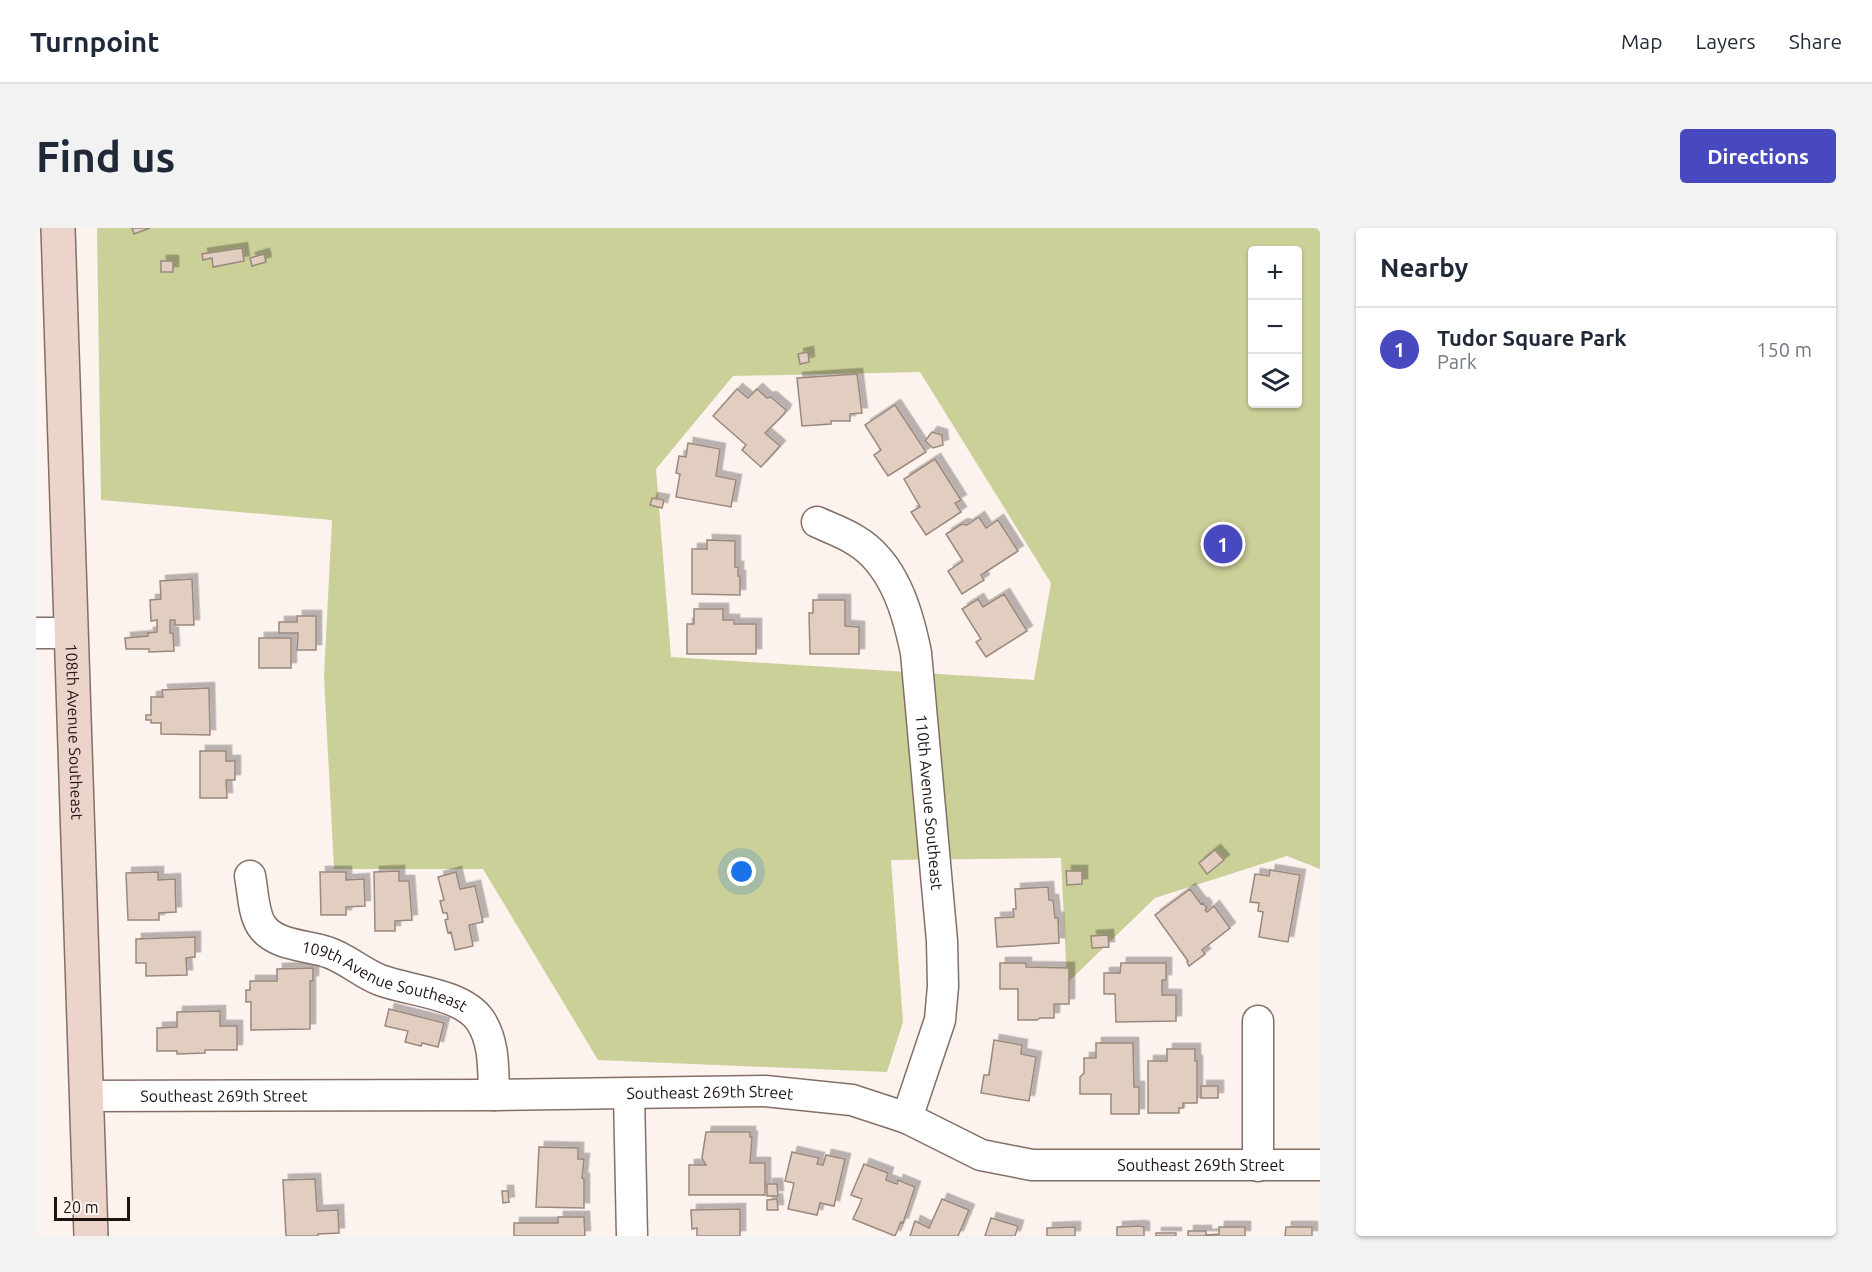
<!DOCTYPE html>
<meta charset="utf-8">
<style>
body{margin:0;font-family:Ubuntu,sans-serif;background:#f2f2f3;color:#1f2937}
.controls{position:absolute;right:18px;top:18px;display:grid;overflow:hidden;border-radius:6px;box-shadow:0 2px 4px #0004}
.controls button{width:54px;height:54px;display:grid;place-items:center;padding:0;border:0;border-bottom:2px solid #e0e1e3;background:#fff;color:#1f2937;font:30px sans-serif}
.scale{position:absolute;left:18px;bottom:15px;width:76px;box-sizing:border-box;padding-left:6px;border:3px solid #1c1411;border-top:0;font-size:16px;line-height:21px;white-space:nowrap;color:#1c1411;-webkit-text-stroke:4px #fcf2ee;paint-order:stroke}
.you{position:absolute;left:706px;top:644px;width:21px;height:21px;margin:-15px;border:4px solid #fff;border-radius:50%;background:#1a73e8;box-shadow:0 0 0 9px #1a73e833}
.badge{display:grid;place-items:center;width:39px;height:39px;border-radius:50%;background:#4849bf;color:#fff;font-size:20px;font-weight:700}
.pin{position:absolute;translate:-50% -50%;border:3px solid #fff;box-shadow:0 2px 6px #0006}
.list{margin:0;padding:0;list-style:none}
h2{display:flex;justify-content:space-between;align-items:center;height:78px;margin:0;padding:0 24px;font-size:26px}
h2 small{font-size:20px;font-weight:400;color:#747a83}
.list li{display:grid;grid-template-columns:39px 1fr auto;gap:18px;align-items:center;box-sizing:border-box;height:84px;padding:0 24px;border-top:2px solid #e0e1e3}
.list b{display:block;font-size:22px;white-space:nowrap}
.list p{margin:0;font-size:20px;white-space:nowrap;color:#747a83}
.list em{font-size:20px;font-style:normal;color:#747a83}
.icon{flex:none;width:33px;height:33px;fill:none;stroke:currentColor;stroke-width:2;stroke-linecap:round;stroke-linejoin:round}
.map{position:relative;flex:none;width:1284px;height:1008px;overflow:hidden;border-radius:6px}
header{display:flex;align-items:center;gap:36px;box-sizing:border-box;height:84px;padding:0 30px;background:#fff;border-bottom:2px solid #e0e1e3}
header strong{font-size:28px}
nav{display:flex;gap:33px;margin-inline-start:auto;font-size:21px}
.intro{display:flex;align-items:center;justify-content:space-between;box-sizing:border-box;height:144px;padding:0 36px}
h1{margin:0;font-size:42px}
.button{padding:15px 27px;border-radius:6px;background:#4849bf;color:#fff;font-size:21px;font-weight:700}
main{display:flex;gap:36px;padding:0 36px}
aside{flex:1;background:#fff;border-radius:6px;box-shadow:0 2px 4px #0004}
.map>svg:first-child{display:block}
</style>
<header>
<strong>Turnpoint</strong>
<nav><a>Map</a><a>Layers</a><a>Share</a></nav>
</header>
<div class="intro"><h1>Find us</h1><a class="button">Directions</a></div>
<main>
<div class="map">
<svg width="1284" height="1008" viewBox="0 0 1284 1008">
<defs>
<filter id="shadow"><feDropShadow dx="5.5" dy="-5.5" stdDeviation="0" flood-color="#0004"/></filter>
</defs>
<rect width="100%" height="100%" fill="#fcf2ee"/>
<!-- green -->
<path fill="#cbcf98" fill-rule="evenodd" d="M 61,0 L 1284,0 L 1284,641 L 1251,628 L 1119,670 L 1031,755 L 1025,630 L 855,632 L 867,794 L 851,844 L 562,832 L 447,641 L 298,641 L 288,448 L 296,292 L 65,272 ZM 1216,22 L 1262,22 L 1262,176 L 1216,176 ZM 884,144 L 1015,355 L 998,452 L 635,429 L 620,241 L 697,148 Z"/>
<!-- building -->
<path fill="#e2cec0" stroke="#9b887c" stroke-width="1.5" filter="url(#shadow)" d="M 96,0 L 114,0 L 98,6 Z
M 206,20 L 208,33 L 177,39 L 176,30 L 167,32 L 166,26 Z
M 228,26 L 230,34 L 216,38 L 214,30 Z
M 125,33 L 137,33 L 137,44 L 125,44 Z
M 772,124 L 773,134 L 764,136 L 762,126 Z
M 821,146 L 826,185 L 814,186 L 814,193 L 795,193 L 795,196 L 766,198 L 761,150 Z
M 701,161 L 712,170 L 721,161 L 731,170 L 735,169 L 750,182 L 748,186 L 729,205 L 744,218 L 725,239 L 706,222 L 710,217 L 677,188 Z
M 859,177 L 890,224 L 852,248 L 838,227 L 845,222 L 829,197 Z
M 896,204 L 906,207 L 907,217 L 897,220 L 889,213 Z
M 652,215 L 684,221 L 680,248 L 700,252 L 695,279 L 640,269 L 644,246 L 640,245 L 643,228 L 650,229 Z
M 899,231 L 925,272 L 919,275 L 925,284 L 890,307 L 875,284 L 884,279 L 868,251 Z
M 616,270 L 628,272 L 626,280 L 614,277 Z
M 943,289 L 950,300 L 962,292 L 982,323 L 945,347 L 948,352 L 926,366 L 912,343 L 927,333 L 910,306 L 926,296 L 931,297 Z
M 671,312 L 699,313 L 699,339 L 702,339 L 702,348 L 704,348 L 704,367 L 656,366 L 656,321 L 671,321 Z
M 156,351 L 158,397 L 139,397 L 139,392 L 134,392 L 134,405 L 137,405 L 138,423 L 113,424 L 113,421 L 90,421 L 89,410 L 112,408 L 112,405 L 121,404 L 121,392 L 115,393 L 114,372 L 125,371 L 124,353 Z
M 968,366 L 991,403 L 950,429 L 940,414 L 945,411 L 926,381 L 942,371 L 947,379 Z
M 777,372 L 809,372 L 809,398 L 823,399 L 823,426 L 774,426 L 773,385 L 777,385 Z
M 658,381 L 687,381 L 687,392 L 698,392 L 698,396 L 720,396 L 720,426 L 651,426 L 651,396 L 658,396 Z
M 261,388 L 280,388 L 280,422 L 261,422 L 262,405 L 243,405 L 243,394 L 261,394 Z
M 223,410 L 255,410 L 255,440 L 223,440 Z
M 173,460 L 174,507 L 125,506 L 125,495 L 115,495 L 115,492 L 110,492 L 110,487 L 115,487 L 115,469 L 127,469 L 126,462 Z
M 164,523 L 190,523 L 190,533 L 199,533 L 199,552 L 190,552 L 191,570 L 164,570 Z
M 1179,622 L 1188,632 L 1171,646 L 1163,635 Z
M 1234,642 L 1264,647 L 1252,714 L 1223,709 L 1227,684 L 1222,683 L 1223,675 L 1214,674 L 1219,646 L 1233,648 Z
M 363,643 L 363,653 L 373,653 L 376,692 L 359,693 L 359,703 L 339,703 L 338,644 Z
M 1030,643 L 1046,643 L 1046,656 L 1031,657 Z
M 122,644 L 122,652 L 139,651 L 140,684 L 123,685 L 123,692 L 92,692 L 90,645 Z
M 284,644 L 310,644 L 310,652 L 328,651 L 329,678 L 310,679 L 310,687 L 285,687 Z
M 420,644 L 424,661 L 439,658 L 447,694 L 433,697 L 437,718 L 419,722 L 415,704 L 412,705 L 409,692 L 412,691 L 411,685 L 407,685 L 404,673 L 408,672 L 402,649 Z
M 1012,659 L 1013,672 L 1017,672 L 1019,690 L 1022,690 L 1023,715 L 961,719 L 959,690 L 978,689 L 977,681 L 980,681 L 979,661 Z
M 1154,661 L 1165,676 L 1167,675 L 1171,680 L 1169,682 L 1171,684 L 1178,678 L 1194,700 L 1166,722 L 1169,726 L 1153,738 L 1151,734 L 1152,733 L 1119,687 Z
M 1072,707 L 1073,719 L 1056,720 L 1055,708 Z
M 159,709 L 159,729 L 150,730 L 151,747 L 110,748 L 110,735 L 100,735 L 100,711 Z
M 964,735 L 990,735 L 990,739 L 1033,740 L 1033,776 L 1018,776 L 1018,790 L 1004,790 L 1001,792 L 982,792 L 982,761 L 964,761 Z
M 1085,735 L 1130,735 L 1130,752 L 1126,752 L 1126,767 L 1140,767 L 1140,793 L 1080,794 L 1079,766 L 1068,766 L 1068,745 L 1084,745 Z
M 277,740 L 277,753 L 274,753 L 274,801 L 215,802 L 215,774 L 210,774 L 210,762 L 214,762 L 214,753 L 241,753 L 241,741 Z
M 353,781 L 408,795 L 402,819 L 386,815 L 385,818 L 369,814 L 372,803 L 349,798 Z
M 184,783 L 184,798 L 201,798 L 201,822 L 169,822 L 169,825 L 141,826 L 141,823 L 121,823 L 121,800 L 141,799 L 141,784 Z
M 958,812 L 986,817 L 985,826 L 1000,829 L 993,873 L 945,865 L 948,847 L 953,847 Z
M 1060,815 L 1097,815 L 1098,859 L 1103,859 L 1103,886 L 1075,886 L 1075,866 L 1044,866 L 1044,849 L 1048,845 L 1048,830 L 1060,830 Z
M 1131,821 L 1159,821 L 1159,833 L 1161,833 L 1161,875 L 1147,875 L 1147,880 L 1143,880 L 1143,885 L 1112,885 L 1112,833 L 1131,833 Z
M 1165,858 L 1182,858 L 1182,870 L 1165,870 Z
M 670,904 L 714,904 L 714,909 L 716,909 L 714,935 L 729,935 L 729,967 L 653,967 L 653,937 L 670,937 L 666,930 Z
M 503,919 L 542,920 L 542,931 L 548,931 L 546,950 L 548,951 L 548,980 L 500,979 Z
M 756,924 L 783,930 L 781,936 L 787,937 L 790,927 L 809,931 L 798,978 L 784,975 L 781,987 L 752,981 L 758,955 L 749,953 Z
M 828,936 L 852,945 L 850,952 L 861,956 L 862,952 L 879,959 L 867,995 L 865,994 L 859,1008 L 817,991 L 826,971 L 815,967 Z
M 279,951 L 281,983 L 302,982 L 303,1005 L 282,1006 L 282,1008 L 250,1008 L 247,952 Z
M 731,956 L 741,956 L 742,968 L 731,968 Z
M 466,963 L 472,963 L 473,974 L 467,975 Z
M 741,971 L 742,982 L 731,982 L 731,972 Z
M 906,971 L 933,982 L 922,1008 L 874,1008 L 879,993 L 893,1000 Z
M 704,981 L 704,1008 L 661,1008 L 661,1000 L 656,1001 L 655,982 Z
M 522,989 L 548,989 L 549,1008 L 478,1008 L 478,995 L 522,995 Z
M 955,990 L 982,998 L 979,1008 L 949,1008 Z
M 1104,998 L 1108,999 L 1108,1008 L 1081,1008 L 1081,999 Z
M 1039,999 L 1039,1008 L 1011,1008 L 1011,1000 Z
M 1183,999 L 1209,999 L 1209,1008 L 1152,1008 L 1152,1003 L 1170,1003 L 1170,1007 L 1183,1006 Z
M 1250,999 L 1276,999 L 1276,1008 L 1249,1008 Z
M 1120,1005 L 1140,1005 L 1140,1008 L 1120,1008 Z"/>
<g fill="none" stroke-linecap="round" stroke-linejoin="round">
<defs>
<g id="street">
<path id="s1" d="M 781,294 C 794,300 808,305 819,312 C 858,335 872,385 880,425 L 906,713 L 907,758 L 904,792 L 871,890"/>
<path d="M 0,405 L 34,405"/>
<path id="s2" d="M 214,648 C 217,663 217,684 225,697 C 238,718 271,717 291,724 C 310,730 326,745 344,752 C 373,763 425,765 444,792 C 459,814 457,842 458,867"/>
<path d="M 1222,793 L 1222,938"/>
<path d="M 593,866 L 596,1008"/>
<path id="s3" d="M 50,868 L 458,867 L 729,863 L 816,872 L 871,890 L 945,927 L 996,937 L 1284,937"/>
</g>
<g id="secondary">
<path id="s4" d="M 22,0 L 55,1008"/>
</g>
</defs>
<!-- street casing -->
<use href="#street" stroke="#846f66" stroke-width="33"/>
<!-- secondary casing -->
<use href="#secondary" stroke="#846f66" stroke-width="36"/>
<!-- street -->
<use href="#street" stroke="#fff" stroke-width="30"/>
<!-- secondary -->
<use href="#secondary" stroke="#edd4cb" stroke-width="33"/>
</g>
<g text-anchor="middle" dominant-baseline="central" stroke-width="4.5" stroke-linejoin="round" paint-order="stroke">
<!-- street labels -->
<g font-size="16" fill="#1c1411" stroke="#fcf2ee">
<text stroke="none"><textPath href="#s4" startOffset="504">108th Avenue Southeast</textPath></text>
<text stroke="none"><textPath href="#s1" startOffset="324">110th Avenue Southeast</textPath></text>
<text stroke="none"><textPath href="#s2" startOffset="186">109th Avenue Southeast</textPath></text>
<text stroke="none"><textPath href="#s3" startOffset="624">Southeast 269th Street</textPath></text>
<text stroke="none"><textPath href="#s3" startOffset="138">Southeast 269th Street</textPath></text>
<text stroke="none"><textPath href="#s3" startOffset="1128">Southeast 269th Street</textPath></text>
</g>
</g>
</svg>
<div class="controls">
<button>+</button>
<button>−</button>
<button><svg class="icon" aria-label="layers" viewBox="0 0 24 24"><path d="M12 4l9 5-9 5-9-5zM3 14l9 5 9-5"/></svg></button>
</div>
<div class="scale">20 m</div>
<div class="you"></div>
<div class="pin badge" style="left:1187px;top:316px">1</div>
</div>
<aside>
<h2>Nearby<small></small></h2>
<ul class="list">
<li><span class="badge">1</span><div><b>Tudor Square Park</b><p>Park</p></div><em>150 m</em></li>
</ul>
</aside>
</main>
